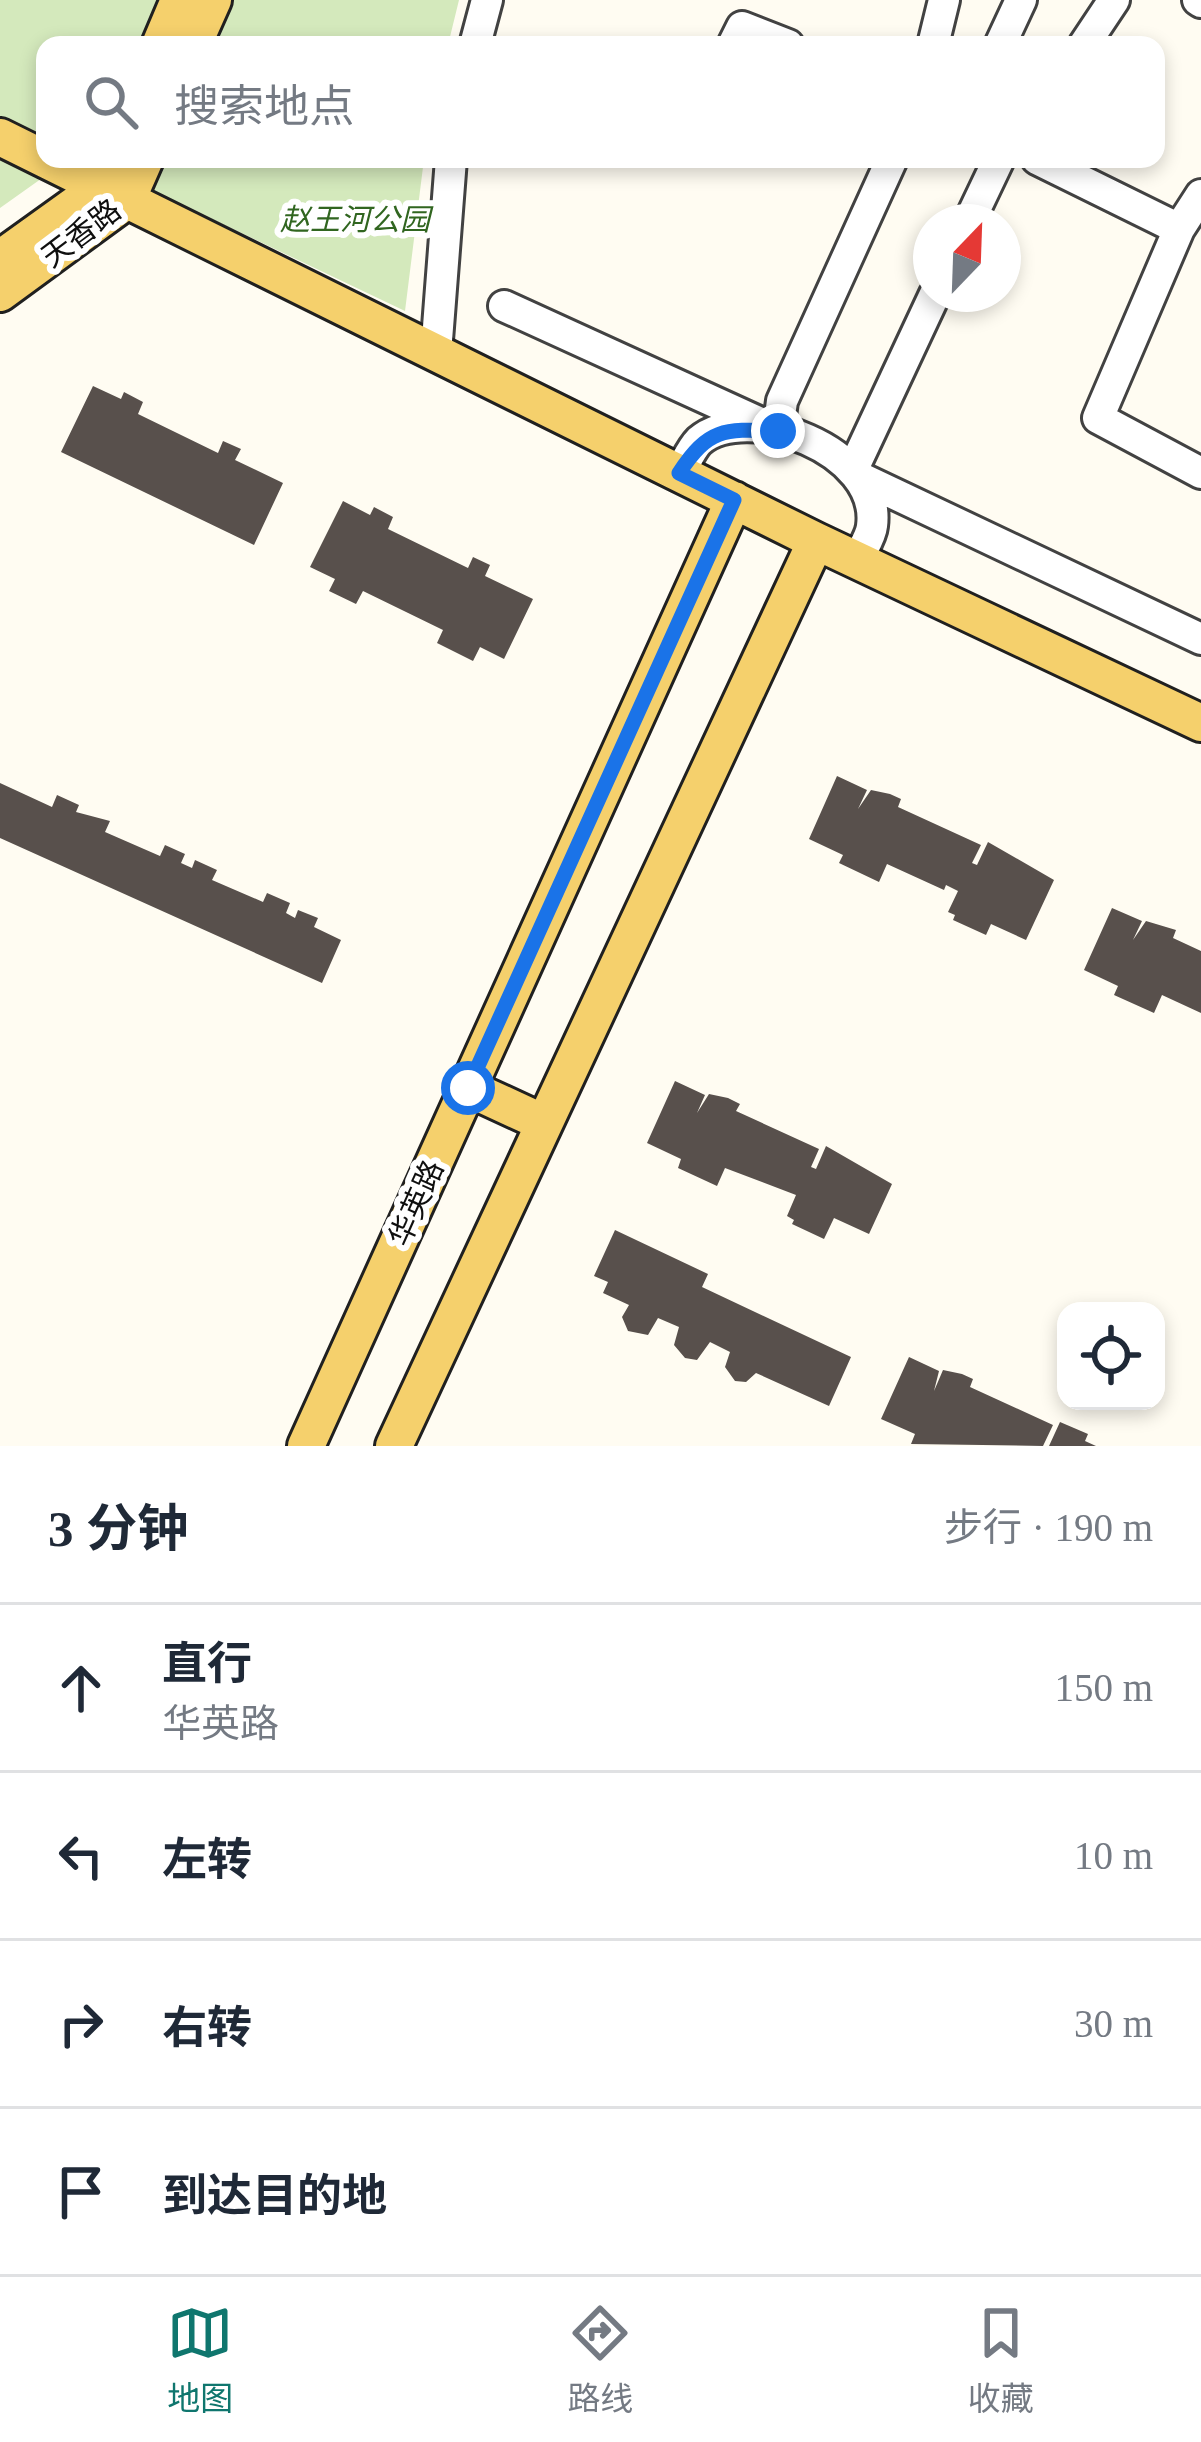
<!DOCTYPE html>
<html lang="zh">
<meta charset="utf-8">
<style>
body{margin:0;font-family:"Times New Roman","Noto Sans SC",serif;background:#f6f6f7;color:#1f2937}
.controls{position:absolute;right:36px;bottom:36px;display:grid;overflow:hidden;border-radius:24px;box-shadow:0 6px 18px #0003}
.controls button{width:108px;height:108px;display:grid;place-items:center;padding:0;border:0;border-bottom:3px solid #e0e1e3;background:#fff;color:#1f2937;font:60px sans-serif}
.compass{position:absolute;left:913px;top:204px;width:108px;height:108px;border-radius:50%;background:#fff;box-shadow:0 6px 18px #0003;rotate:23deg}
.stop{position:absolute;width:36px;height:36px;margin:-27px;border:9px solid #1a73e8;border-radius:50%;background:#fff}
.stop.end{background:#1a73e8;border-color:#fff;box-shadow:0 3px 12px #0008}
.list{margin:0;padding:0;list-style:none}
h2{display:flex;justify-content:space-between;align-items:center;height:156px;margin:0;padding:0 48px;font-size:51px}
h2 small{font-size:39px;font-weight:400;color:#747a83}
.list li{display:grid;grid-template-columns:78px 1fr auto;gap:36px;align-items:center;box-sizing:border-box;height:168px;padding:0 48px;border-top:3px solid #e0e1e3}
.list b{display:block;font-size:45px;white-space:nowrap}
.list p{margin:0;font-size:39px;white-space:nowrap;color:#747a83}
.list em{font-size:39px;font-style:normal;color:#747a83}
.icon{flex:none;width:66px;height:66px;fill:none;stroke:currentColor;stroke-width:2;stroke-linecap:round;stroke-linejoin:round}
.map{position:relative;flex:none;width:1201px;height:1446px;overflow:hidden}
.search{position:absolute;background:#fff;box-shadow:0 6px 18px #0003;left:36px;right:36px;top:36px;height:132px;display:flex;align-items:center;gap:30px;box-sizing:border-box;padding:0 42px;border-radius:24px;color:#747a83;font-size:45px}
.sheet{height:828px;background:#fff}
nav{display:flex;justify-content:space-around;align-items:center;box-sizing:border-box;height:168px;border-top:3px solid #e0e1e3;background:#fff;font-size:33px;color:#747a83}
nav a{display:grid;justify-items:center;gap:6px}
nav .on{color:#0f766e}
.map>svg:first-child{display:block}
</style>
<div class="map">
<svg width="1201" height="1446" viewBox="0 0 1201 1446">
<rect width="100%" height="100%" fill="#fffcf2"/>
<!-- green -->
<path fill="#d4e9bc" d="M 0,0 L 459,0 L 448,45 L 45,45 L 45,159 L 69,159 L 0,208 Z
M 86,159 L 424,159 L 405,311 Z"/>
<!-- building -->
<path fill="#58504c" d="M 93,386 L 121,399 L 124,392 L 143,402 L 138,414 L 218,453 L 223,441 L 241,449 L 235,460 L 283,483 L 254,545 L 61,452 Z
M 343,501 L 370,515 L 374,507 L 393,517 L 388,529 L 468,568 L 473,557 L 490,565 L 485,576 L 533,599 L 504,659 L 480,647 L 473,661 L 437,643 L 443,630 L 363,591 L 356,604 L 329,591 L 335,579 L 310,567 Z
M 837,776 L 867,790 L 858,809 L 871,790 L 890,794 L 901,799 L 898,807 L 981,845 L 972,863 L 977,865 L 988,842 L 1054,880 L 1026,940 L 991,924 L 986,935 L 953,920 L 955,915 L 948,912 L 958,891 L 946,885 L 944,890 L 887,864 L 879,882 L 839,863 L 843,855 L 809,839 Z
M 0,783 L 52,807 L 57,795 L 79,805 L 76,812 L 110,821 L 105,832 L 160,856 L 165,845 L 185,854 L 181,863 L 192,868 L 195,860 L 217,870 L 212,880 L 263,902 L 267,893 L 290,903 L 286,913 L 295,918 L 298,910 L 318,918 L 314,927 L 341,940 L 322,983 L 0,838 Z
M 1112,908 L 1142,921 L 1133,940 L 1146,921 L 1176,930 L 1173,938 L 1201,951 L 1201,1013 L 1162,995 L 1154,1013 L 1114,995 L 1118,986 L 1084,970 Z
M 675,1081 L 705,1095 L 697,1113 L 709,1094 L 728,1098 L 740,1104 L 736,1111 L 819,1149 L 811,1167 L 816,1169 L 826,1146 L 892,1184 L 869,1234 L 834,1218 L 824,1239 L 792,1224 L 794,1220 L 787,1216 L 796,1195 L 725,1168 L 717,1186 L 678,1168 L 681,1159 L 647,1143 Z
M 615,1230 L 708,1274 L 702,1287 L 851,1357 L 829,1406 L 756,1373 L 746,1382 L 735,1381 L 725,1367 L 730,1352 L 710,1342 L 697,1360 L 685,1358 L 674,1345 L 679,1327 L 658,1318 L 648,1335 L 628,1331 L 622,1317 L 629,1305 L 603,1293 L 608,1282 L 594,1276 Z
M 909,1357 L 939,1371 L 934,1391 L 943,1370 L 962,1374 L 973,1379 L 970,1387 L 1053,1425 L 1043,1446 L 911,1444 L 915,1434 L 881,1419 Z
M 1060,1422 L 1088,1434 L 1085,1441 L 1096,1446 L 1049,1446 Z"/>
<g fill="none" stroke-linecap="round" stroke-linejoin="round">
<defs>
<path id="minor" d="M 1198,0 L 1201,2
M 475,45 L 487,0
M 733,45 L 742,27 L 788,45
M 933,45 L 944,0
M 1000,45 L 1021,0
M 1084,45 L 1114,0
M 1037,159 L 1179,229
M 1201,195 L 1179,229 L 1098,418 L 1201,473
M 969,222 L 999,159
M 504,306 L 778,431 L 782,401 L 892,159
M 436,353 L 451,159
M 854,467 L 935,294
M 679,473 C 685,464 691,449 699,441 C 747,400 882,450 872,526 C 871,537 861,551 857,561
M 861,478 L 1201,639"/>
<path id="major" d="M 160,45 L 179,0
M 193,45 L 213,0
M 0,137 L 816,541 L 1201,723
M 0,259 L 100,187 L 112,159
M 0,293 L 127,200 L 145,159
M 468,1088 L 544,1123
M 306,1446 L 734,500
M 394,1446 L 816,541"/>
</defs>
<!-- minor casing -->
<use href="#minor" stroke="#424242" stroke-width="36"/>
<!-- major casing -->
<use href="#major" stroke="#202020" stroke-width="42"/>
<!-- minor -->
<use href="#minor" stroke="#fff" stroke-width="30"/>
<!-- major -->
<use href="#major" stroke="#f5d06c" stroke-width="36"/>
</g>
<g fill="none" stroke-linecap="round" stroke-linejoin="round">
<!-- route -->
<path stroke="#1a73e8" stroke-width="15" d="M 468,1088 L 734,500 L 679,473 C 709,427 725,429 778,431"/>
</g>
<g text-anchor="middle" dominant-baseline="central" stroke-width="12" stroke-linejoin="round" paint-order="stroke">
<!-- park labels -->
<g font-size="30" font-style="italic" fill="#316620" stroke="#fff">
<text x="355" y="219">赵王河公园</text>
</g>
<!-- street labels -->
<g font-size="30" fill="#0f0f0f" stroke="#fff">
<text transform="translate(81 233) rotate(-37)">天香路</text>
<text transform="translate(416 1203) rotate(-66)">华英路</text>
</g>
</g>
</svg>
<div class="controls">
<button><svg class="icon" aria-label="locate" viewBox="0 0 24 24"><circle cx="12" cy="12" r="6"/><path d="M12 2v4M12 18v4M2 12h4M18 12h4"/></svg></button>
</div>
<svg class="compass" viewBox="-18 -18 36 36"><path d="M0-13l5 13h-10z" fill="#e53935"/><path d="M0 13l5-13h-10z" fill="#747a83"/></svg>
<div class="stop" style="left:468px;top:1088px"></div>
<div class="stop end" style="left:778px;top:431px"></div>
<div class="search"><svg class="icon" aria-label="search" viewBox="0 0 24 24"><circle cx="10" cy="10" r="6"/><path d="M15 15l6 6"/></svg>搜索地点</div>
</div>
<section class="sheet">
<h2>3 分钟<small>步行 · 190 m</small></h2>
<ul class="list">
<li><svg class="icon" aria-label="ahead" viewBox="0 0 24 24"><path d="M12 20V5M6 11l6-6 6 6"/></svg><div><b>直行</b><p>华英路</p></div><em>150 m</em></li>
<li><svg class="icon" aria-label="left" viewBox="0 0 24 24"><path d="M17 20v-9H6M10 6l-5 5 5 5"/></svg><div><b>左转</b></div><em>10 m</em></li>
<li><svg class="icon" aria-label="right" viewBox="0 0 24 24"><path d="M7 20v-9h11M14 6l5 5-5 5"/></svg><div><b>右转</b></div><em>30 m</em></li>
<li><svg class="icon" aria-label="arrive" viewBox="0 0 24 24"><path d="M6 21V4h12l-3 4 3 4H6"/></svg><div><b>到达目的地</b></div></li>
</ul>
</section>
<nav>
<a class="on"><svg class="icon" aria-label="map" viewBox="0 0 24 24"><path d="M3 6l6-2 6 2 6-2v14l-6 2-6-2-6 2zM9 4v14M15 6v14"/></svg>地图</a>
<a><svg class="icon" aria-label="directions" viewBox="0 0 24 24"><path d="M12 3l9 9-9 9-9-9zM9 14v-3h6M13 9l2 2-2 2"/></svg>路线</a>
<a><svg class="icon" aria-label="saved" viewBox="0 0 24 24"><path d="M7 4h10v16l-5-4-5 4z"/></svg>收藏</a>
</nav>
